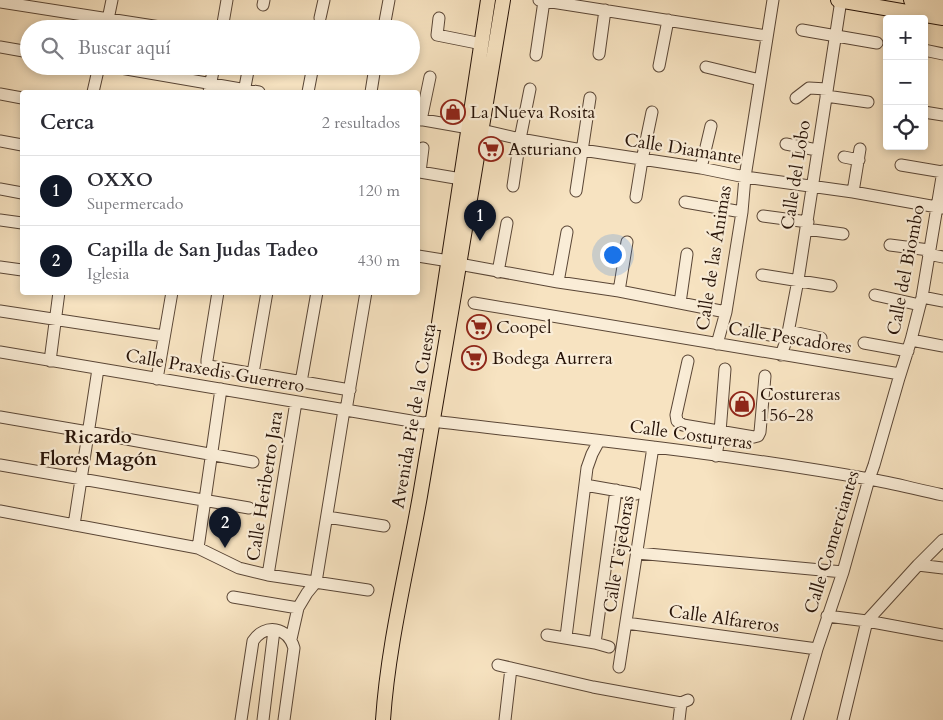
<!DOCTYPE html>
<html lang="es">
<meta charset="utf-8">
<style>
body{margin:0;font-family:Cardo,serif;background:#f2f2f3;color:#2b2b33}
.controls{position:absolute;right:15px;top:15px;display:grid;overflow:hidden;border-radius:5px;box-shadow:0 2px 8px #0003}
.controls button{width:45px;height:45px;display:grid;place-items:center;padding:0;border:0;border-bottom:1px solid #e1e1e2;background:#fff;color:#2b2b33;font:25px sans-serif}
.you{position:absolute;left:612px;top:254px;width:18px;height:18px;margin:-12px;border:4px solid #fff;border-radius:50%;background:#1a73e8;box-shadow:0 0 0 8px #1a73e833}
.badge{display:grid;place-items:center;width:32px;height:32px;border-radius:50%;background:#111827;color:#fff;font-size:16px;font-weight:700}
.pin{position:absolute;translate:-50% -41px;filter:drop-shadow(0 1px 2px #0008)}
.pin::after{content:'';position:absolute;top:26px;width:18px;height:15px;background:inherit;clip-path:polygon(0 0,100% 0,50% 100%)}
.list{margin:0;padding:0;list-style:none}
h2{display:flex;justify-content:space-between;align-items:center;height:65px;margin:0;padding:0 20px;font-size:21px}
h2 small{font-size:16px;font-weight:400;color:#7c7c81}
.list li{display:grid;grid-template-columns:32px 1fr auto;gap:15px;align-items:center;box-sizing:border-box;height:70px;padding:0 20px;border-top:1px solid #e1e1e2}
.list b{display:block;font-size:19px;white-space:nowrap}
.list p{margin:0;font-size:16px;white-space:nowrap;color:#7c7c81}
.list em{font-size:16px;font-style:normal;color:#7c7c81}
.icon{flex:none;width:28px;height:28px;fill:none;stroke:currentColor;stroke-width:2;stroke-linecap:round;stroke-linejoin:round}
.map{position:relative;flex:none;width:943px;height:720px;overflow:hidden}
.search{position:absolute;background:#fff;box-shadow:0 2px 8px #0003;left:20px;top:20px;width:400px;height:55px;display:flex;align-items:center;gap:12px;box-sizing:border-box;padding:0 18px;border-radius:28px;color:#7c7c81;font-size:19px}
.panel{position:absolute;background:#fff;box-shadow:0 2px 8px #0003;left:20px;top:90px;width:400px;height:205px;border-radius:5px}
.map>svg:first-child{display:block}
</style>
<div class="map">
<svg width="943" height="720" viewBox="0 0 943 720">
<rect width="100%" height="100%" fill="#f7e3c1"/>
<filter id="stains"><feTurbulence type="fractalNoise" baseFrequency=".004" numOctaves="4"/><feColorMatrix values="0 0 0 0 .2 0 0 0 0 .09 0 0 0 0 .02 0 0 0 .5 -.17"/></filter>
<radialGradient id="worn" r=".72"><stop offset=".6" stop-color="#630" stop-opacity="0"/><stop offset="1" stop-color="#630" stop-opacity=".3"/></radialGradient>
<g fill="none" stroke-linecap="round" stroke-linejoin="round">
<defs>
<path id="minor" d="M 539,0 L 767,36
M 0,2 L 173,29
M 263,5 L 264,0
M 320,18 L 324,0
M 439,18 L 437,35 L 482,44
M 384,27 L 389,0
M 106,29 L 112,0
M 222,29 L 227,0
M 802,30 L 877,43
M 0,47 L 29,52
M 924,50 L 943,54
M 599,54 L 605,10
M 536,55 L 544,1
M 109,66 L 259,92
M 659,66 L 668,20
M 706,67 L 760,80
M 93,92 L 99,66
M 209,92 L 214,66
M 244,92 L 249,66
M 308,92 L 313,66
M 371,92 L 375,67
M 0,94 L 22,98
M 826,96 L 868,102
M 796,98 L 809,88 L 827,89
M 924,112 L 943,115
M 418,119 L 486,131 L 520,139 L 582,150 L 701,168 L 745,177 L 853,192 L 943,208
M 421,120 L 430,77
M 0,141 L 22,145
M 786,144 L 817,150
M 423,148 L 420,172 L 461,179
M 844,157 L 859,160
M 901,165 L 943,172
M 701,168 L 711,126
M 513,186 L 520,139 L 530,89
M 0,189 L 22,193
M 576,191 L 590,98
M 853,192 L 860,149
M 636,197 L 642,160 L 652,112
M 685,202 L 742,212
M 763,216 L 808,222
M 0,220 L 22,223
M 806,229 L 843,234
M 890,245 L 929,250
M 928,254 L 943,257
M 418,256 L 449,261
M 459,264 L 558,282 L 619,291 L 726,312
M 0,267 L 22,270
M 498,272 L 507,223
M 762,275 L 831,286
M 558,282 L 567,232
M 619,291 L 627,242
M 218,292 L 207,360 L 207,363 L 209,366 L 350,390
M 875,295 L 920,305
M 922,297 L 943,301
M 474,303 L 900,374
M 680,303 L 687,254
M 0,311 L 164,336
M 788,331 L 821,338
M 752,332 L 787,338
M 911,340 L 943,346
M 864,343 L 908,351
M 717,344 L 726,312 L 742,212 L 745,177 L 773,0
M 0,352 L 423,423 L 432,421 C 578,438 724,453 869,479 C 894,483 918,490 943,495
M 781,355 L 787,338 L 798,280 L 841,0
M 50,361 L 59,292
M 688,361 L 676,415 L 677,421 L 683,425 L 754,437 L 758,436 L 760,432 L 765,376
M 253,373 L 267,292
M 157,379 L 172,292
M 301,382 L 317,292
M 346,410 L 366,292
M 0,417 L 88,432 L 253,462
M 716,456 L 720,432 L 725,369
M 0,465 L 249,508
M 585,485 L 636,494
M 0,511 L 198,548 L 239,568 L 268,575 L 368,590
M 327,517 L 384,526
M 74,525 L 98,369
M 198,548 L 221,389
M 637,553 L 843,572
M 918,565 L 943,568
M 268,575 L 296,402
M 233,597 L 298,608
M 827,616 L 867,621 L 943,635
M 626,623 L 817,649
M 547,635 L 595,643 L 609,647
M 566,637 L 587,468 L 592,454 L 599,441
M 291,639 L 298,608 L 307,593 L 316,582 L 344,410
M 595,643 L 616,490
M 498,665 L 593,687 L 681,703 L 688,700
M 619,667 L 653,447
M 241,720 L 253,641 C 265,623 288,627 294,648 L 284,720
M 263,720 L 274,630
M 505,720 L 511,668
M 679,720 L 681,703
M 797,720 L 817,649 L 843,572 L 869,479 L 874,465 L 899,378 L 911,340 L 922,297 L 943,171
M 843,720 L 867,621 L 918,565 L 943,540"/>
<path id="major" d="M 838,0 L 943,18
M 911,0 L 943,5
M 439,323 L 488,0
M 383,720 C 388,645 407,570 420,496 C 448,331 476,165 503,0"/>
</defs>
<!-- minor casing -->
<use href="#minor" stroke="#5a4636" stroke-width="13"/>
<!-- major casing -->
<use href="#major" stroke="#261207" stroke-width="16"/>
<!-- minor -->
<use href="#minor" stroke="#faedd7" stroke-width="11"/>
<!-- major -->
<use href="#major" stroke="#f7e3c1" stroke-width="14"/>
</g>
<!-- icons -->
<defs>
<symbol id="shop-ring" viewBox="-11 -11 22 22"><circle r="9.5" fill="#faedd7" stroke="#8f2418" stroke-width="1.5"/><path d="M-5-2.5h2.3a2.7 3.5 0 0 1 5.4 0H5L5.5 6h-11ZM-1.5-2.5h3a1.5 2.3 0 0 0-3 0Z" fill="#8f2418"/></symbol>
<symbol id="supermarket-ring" viewBox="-11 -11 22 22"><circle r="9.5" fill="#faedd7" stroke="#8f2418" stroke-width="1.5"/><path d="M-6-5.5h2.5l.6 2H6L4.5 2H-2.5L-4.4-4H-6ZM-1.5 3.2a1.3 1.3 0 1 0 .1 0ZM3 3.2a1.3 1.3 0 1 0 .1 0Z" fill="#8f2418"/></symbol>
</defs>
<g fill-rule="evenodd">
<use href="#shop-ring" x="439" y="98" width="28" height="28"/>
<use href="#supermarket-ring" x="477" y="135" width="28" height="28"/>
<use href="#supermarket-ring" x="465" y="313" width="28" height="28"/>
<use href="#supermarket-ring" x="460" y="344" width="28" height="28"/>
<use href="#shop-ring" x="728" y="390" width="28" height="28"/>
</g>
<g text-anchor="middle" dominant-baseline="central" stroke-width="4.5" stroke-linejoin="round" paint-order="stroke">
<!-- poi labels -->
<g font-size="18" fill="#261207" stroke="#faedd7" text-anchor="start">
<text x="470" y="112">La Nueva Rosita</text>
<text x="508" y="149">Asturiano</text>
<text x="496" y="327">Coopel</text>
<text x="492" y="358">Bodega Aurrera</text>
<text x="760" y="394">Costureras<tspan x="760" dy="21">156-28</tspan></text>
</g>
<!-- street labels -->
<g font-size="18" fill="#261207" stroke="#faedd7">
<text transform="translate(683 149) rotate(9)">Calle Diamante</text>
<text transform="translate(796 175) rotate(-81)">Calle del Lobo</text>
<text transform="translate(714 258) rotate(-81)">Calle de las Ánimas</text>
<text transform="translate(906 270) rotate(-79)">Calle del Biombo</text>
<text transform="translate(790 338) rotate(9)">Calle Pescadores</text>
<text transform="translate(215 371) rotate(10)">Calle Praxedis Guerrero</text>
<text transform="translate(414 416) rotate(-80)">Avenida Pie de la Cuesta</text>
<text transform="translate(691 435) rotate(8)">Calle Costureras</text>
<text transform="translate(265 486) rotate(-81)">Calle Heriberto Jara</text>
<text transform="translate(832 542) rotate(-73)">Calle Comerciantes</text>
<text transform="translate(619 554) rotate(-81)">Calle Tejedoras</text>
<text transform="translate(724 619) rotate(8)">Calle Alfareros</text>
</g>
<!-- neighbourhood labels -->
<g font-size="19" font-weight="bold" fill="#261207" stroke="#faedd7">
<text x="98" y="437">Ricardo<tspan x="98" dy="22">Flores Magón</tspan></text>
</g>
</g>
<rect width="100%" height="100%" filter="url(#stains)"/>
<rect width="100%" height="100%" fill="url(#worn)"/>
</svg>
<div class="controls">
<button>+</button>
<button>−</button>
<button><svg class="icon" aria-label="locate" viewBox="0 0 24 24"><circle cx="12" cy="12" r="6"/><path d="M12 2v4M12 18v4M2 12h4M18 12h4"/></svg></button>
</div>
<div class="you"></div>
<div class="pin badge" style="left:480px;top:241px">1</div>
<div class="pin badge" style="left:225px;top:548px">2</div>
<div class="search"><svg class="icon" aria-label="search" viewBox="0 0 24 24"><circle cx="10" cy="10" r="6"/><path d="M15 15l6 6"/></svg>Buscar aquí</div>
<section class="panel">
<h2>Cerca<small>2 resultados</small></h2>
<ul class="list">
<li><span class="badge">1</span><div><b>OXXO</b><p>Supermercado</p></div><em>120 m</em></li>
<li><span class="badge">2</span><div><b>Capilla de San Judas Tadeo</b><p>Iglesia</p></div><em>430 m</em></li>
</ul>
</section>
</div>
